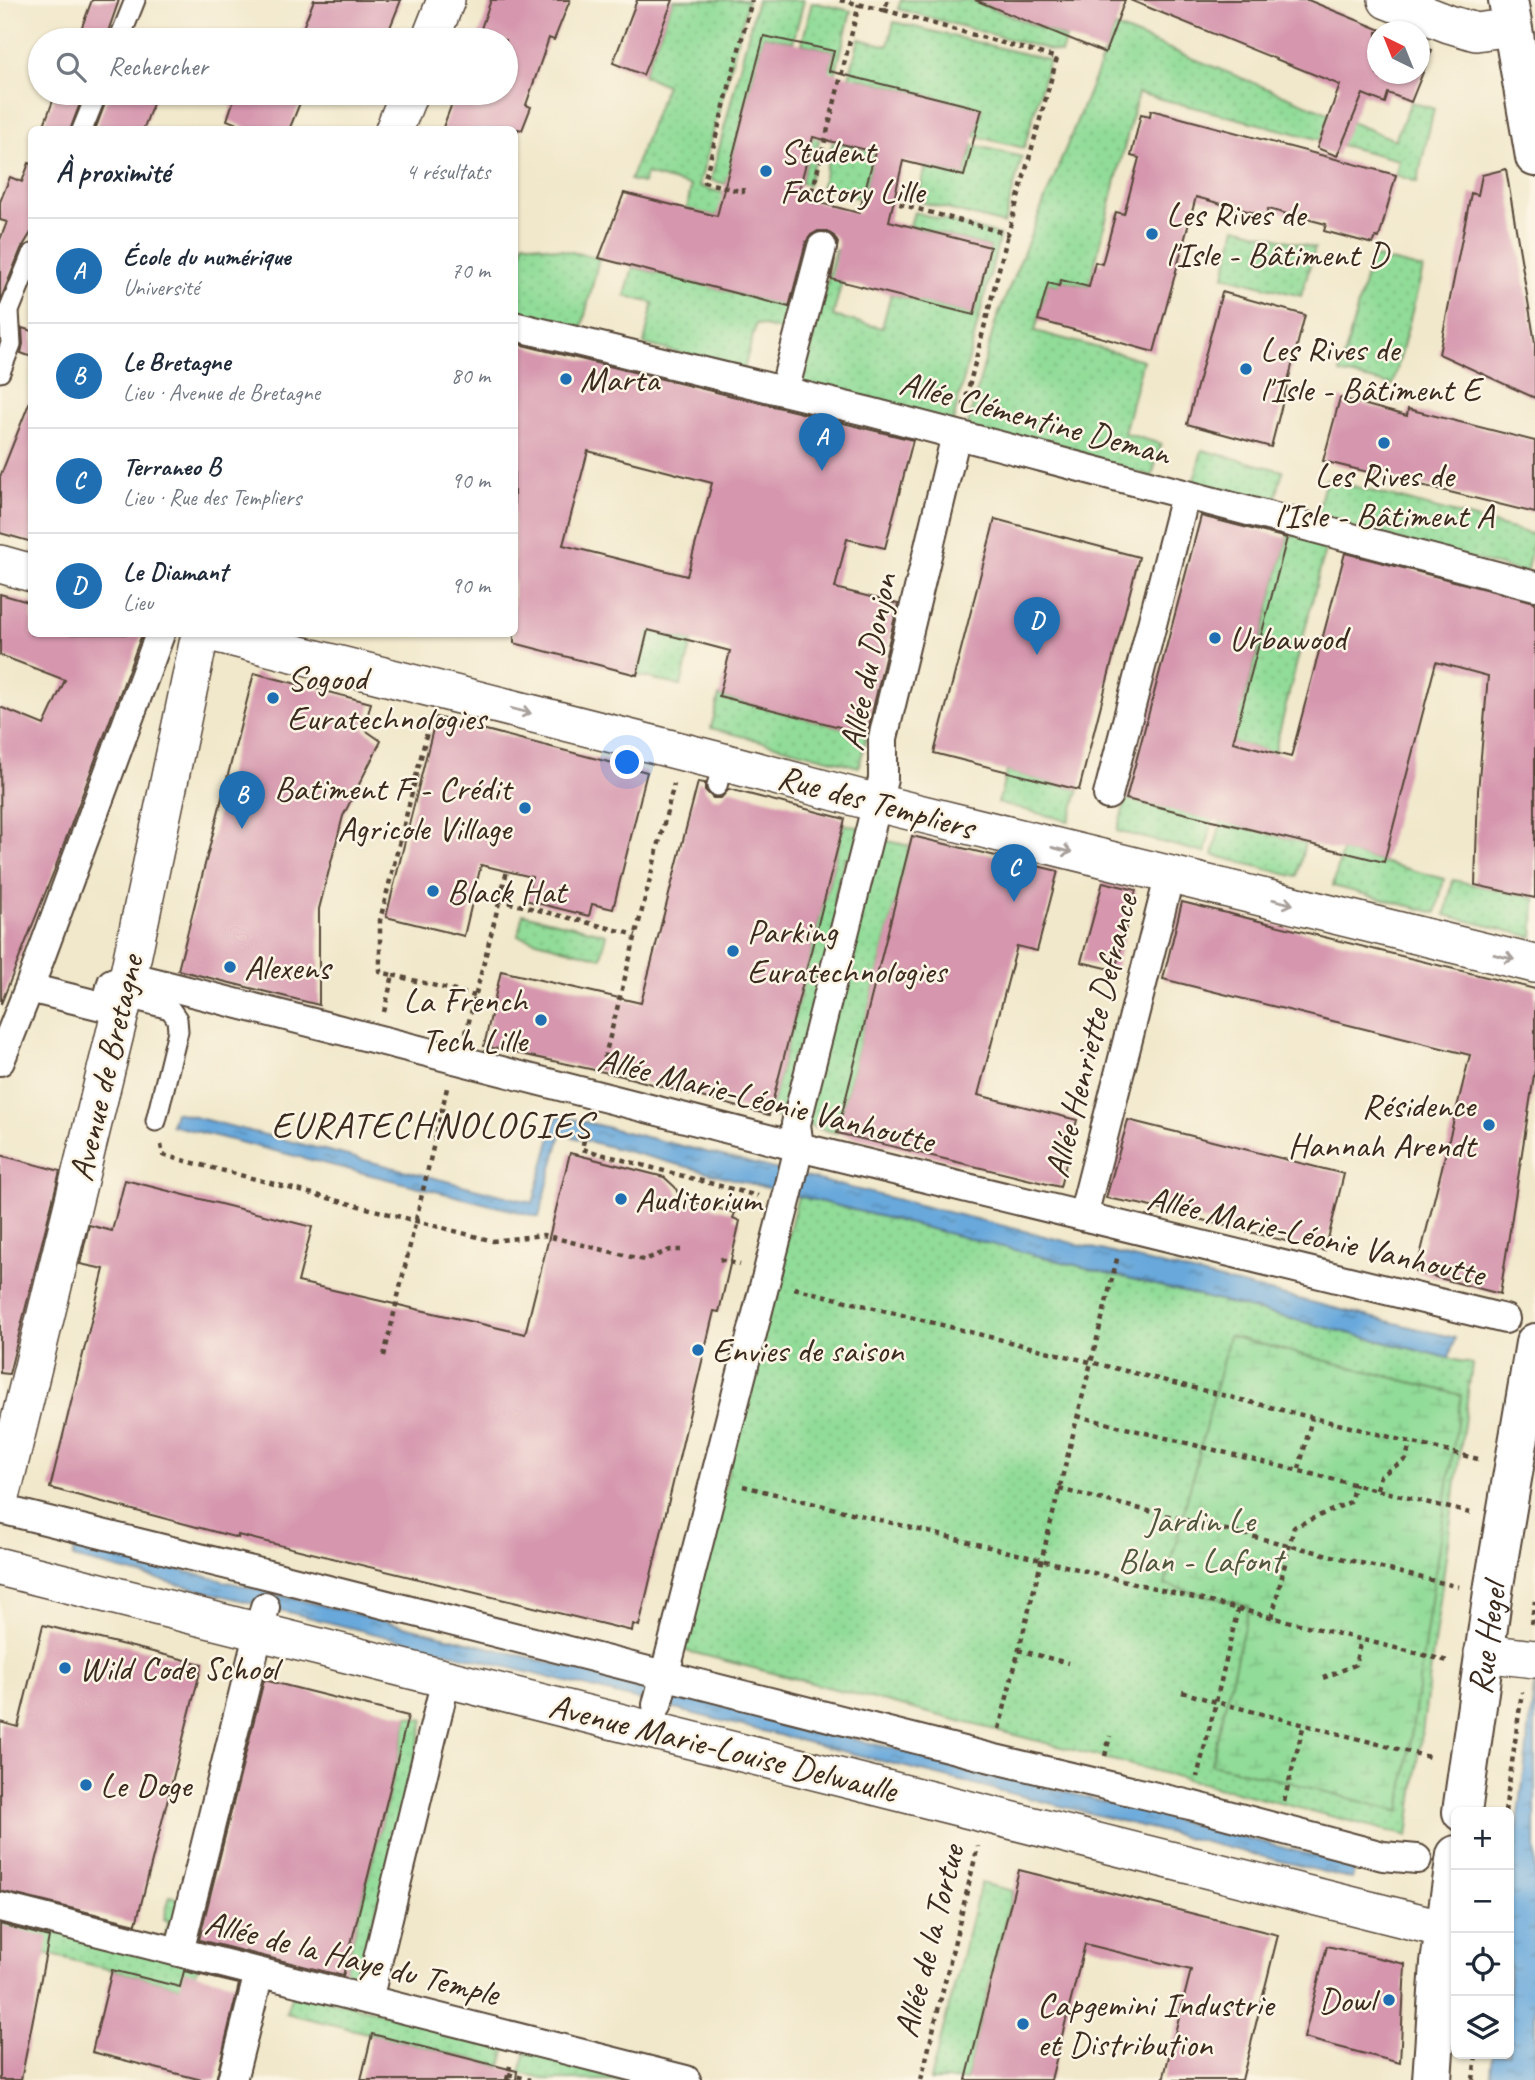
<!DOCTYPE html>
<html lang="fr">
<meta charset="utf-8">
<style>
body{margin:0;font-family:Caveat,sans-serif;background:#f6f6f7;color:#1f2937}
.controls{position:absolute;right:21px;bottom:21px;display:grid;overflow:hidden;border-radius:10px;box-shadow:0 2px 5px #0004}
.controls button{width:63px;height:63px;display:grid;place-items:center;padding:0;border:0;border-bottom:2px solid #e0e1e3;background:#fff;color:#1f2937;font:35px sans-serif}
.compass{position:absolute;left:1367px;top:21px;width:63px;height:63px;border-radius:50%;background:#fff;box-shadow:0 2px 5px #0004;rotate:317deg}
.you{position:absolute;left:628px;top:763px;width:24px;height:24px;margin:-18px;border:5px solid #fff;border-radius:50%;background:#1a73e8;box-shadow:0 0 0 10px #1a73e833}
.badge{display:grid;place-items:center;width:46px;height:46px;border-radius:50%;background:#1f6fb2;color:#fff;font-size:23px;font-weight:700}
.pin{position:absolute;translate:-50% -58px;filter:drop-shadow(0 2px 4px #0008)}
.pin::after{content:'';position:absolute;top:37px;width:24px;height:21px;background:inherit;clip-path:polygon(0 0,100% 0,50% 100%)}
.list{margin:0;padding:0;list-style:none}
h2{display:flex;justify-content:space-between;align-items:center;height:91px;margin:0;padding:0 28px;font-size:30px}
h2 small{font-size:23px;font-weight:400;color:#747a83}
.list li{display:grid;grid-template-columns:46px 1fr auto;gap:21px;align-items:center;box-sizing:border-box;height:105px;padding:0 28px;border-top:2px solid #e0e1e3}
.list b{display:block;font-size:26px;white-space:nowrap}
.list p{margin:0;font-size:23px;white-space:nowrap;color:#747a83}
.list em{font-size:23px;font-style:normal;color:#747a83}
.icon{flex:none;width:38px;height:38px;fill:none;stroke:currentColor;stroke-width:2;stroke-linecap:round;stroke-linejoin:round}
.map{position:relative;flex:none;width:1535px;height:2080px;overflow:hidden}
.search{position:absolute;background:#fff;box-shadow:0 2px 5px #0004;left:28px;top:28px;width:490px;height:77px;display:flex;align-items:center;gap:18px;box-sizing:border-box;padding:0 24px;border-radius:38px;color:#747a83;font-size:26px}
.panel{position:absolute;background:#fff;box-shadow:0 2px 5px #0004;left:28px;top:126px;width:490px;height:511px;border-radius:10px}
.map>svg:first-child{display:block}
</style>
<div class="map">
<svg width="1535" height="2080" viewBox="0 0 1535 2080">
<defs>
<pattern id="grass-dots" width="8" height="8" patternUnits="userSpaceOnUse" patternTransform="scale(1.75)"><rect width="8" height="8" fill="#91dc98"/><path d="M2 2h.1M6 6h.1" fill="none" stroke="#7ebd83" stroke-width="1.8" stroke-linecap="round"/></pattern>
<pattern id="wetland-marsh" width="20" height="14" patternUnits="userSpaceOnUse" patternTransform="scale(1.75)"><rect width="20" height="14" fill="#91dc98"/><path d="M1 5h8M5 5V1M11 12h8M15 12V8" fill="none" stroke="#7ebd83"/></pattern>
<pattern id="water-ripples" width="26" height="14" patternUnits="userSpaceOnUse" patternTransform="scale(1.75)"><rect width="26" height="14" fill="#67a8db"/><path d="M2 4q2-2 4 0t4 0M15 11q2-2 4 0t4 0" fill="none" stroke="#5689b1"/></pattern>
</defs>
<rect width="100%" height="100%" fill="#fcf5e5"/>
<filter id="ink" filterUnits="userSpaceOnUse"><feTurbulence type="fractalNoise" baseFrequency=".0143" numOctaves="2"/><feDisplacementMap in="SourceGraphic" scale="14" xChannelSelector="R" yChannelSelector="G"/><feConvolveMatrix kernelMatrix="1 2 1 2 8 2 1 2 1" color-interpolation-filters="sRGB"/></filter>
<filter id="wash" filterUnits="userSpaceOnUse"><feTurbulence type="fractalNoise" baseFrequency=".00686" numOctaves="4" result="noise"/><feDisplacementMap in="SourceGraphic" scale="28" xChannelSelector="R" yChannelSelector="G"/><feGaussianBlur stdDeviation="1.57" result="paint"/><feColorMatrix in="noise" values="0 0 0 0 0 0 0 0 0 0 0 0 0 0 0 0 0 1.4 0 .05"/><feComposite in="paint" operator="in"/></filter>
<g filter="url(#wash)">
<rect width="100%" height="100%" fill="#f1e8cb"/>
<!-- grass -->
<path fill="url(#grass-dots)" stroke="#66835b" stroke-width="2" d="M 673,0 L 748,0 L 699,186 L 736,197 L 731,220 L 687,209 L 691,186 L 646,174 L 643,183 L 630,180 L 666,85 L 643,75 Z
M 757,0 L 804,0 L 793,42 L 764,36 L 726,184 L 711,180 Z
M 901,0 L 971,0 L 1066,38 L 1061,53 L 898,9 Z
M 812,2 L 851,11 L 808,185 L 801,183 L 834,51 L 802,44 Z
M 894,22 L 1049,60 L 1024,148 L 975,136 L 982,109 L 858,78 L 841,143 L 875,152 L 863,199 L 821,188 L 859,39 L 888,46 Z
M 1115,27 L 1395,140 L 1411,102 L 1434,109 L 1417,182 L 1396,175 L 1399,160 L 1138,93 L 1089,287 L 1061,280 L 1059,286 L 1048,283 L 1035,331 L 1143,360 L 1124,433 L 1161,444 L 1152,476 L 967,428 L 995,323 Z
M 973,145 L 1022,157 L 1004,224 L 917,201 L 926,166 L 964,176 Z
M 914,212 L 1000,235 L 952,425 L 801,386 L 835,250 L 849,254 L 833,316 L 882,328 L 891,294 L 974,315 L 990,247 L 910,226 Z
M 1236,227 L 1315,248 L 1301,296 L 1224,276 Z
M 524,242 L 599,258 L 581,332 L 515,314 L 515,280 Z
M 1371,256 L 1423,269 L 1393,385 L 1340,373 Z
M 633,267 L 798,309 L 792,333 L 756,324 L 744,369 L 644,344 L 653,303 L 625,296 Z
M 1202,450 L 1283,471 L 1274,504 L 1193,484 Z
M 1326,479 L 1535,535 L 1526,573 L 1316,518 Z
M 1288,535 L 1328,538 L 1274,753 L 1199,733 L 1244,703 Z
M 648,630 L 692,641 L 681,686 L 637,675 Z
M 719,696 L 867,734 L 859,767 L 711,728 Z
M 1007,771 L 1079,790 L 1069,821 L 998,803 Z
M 1126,799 L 1213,819 L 1205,853 L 1117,831 Z
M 1221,821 L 1305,843 L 1297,877 L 1213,855 Z
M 844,824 L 861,828 L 853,859 L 845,857 L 834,900 L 841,902 L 801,1056 L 793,1055 L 785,1088 L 792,1090 L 784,1120 L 769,1115 Z
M 874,838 L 910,846 L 837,1133 L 802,1124 Z
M 1342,851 L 1444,879 L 1436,913 L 1333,886 Z
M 1453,880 L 1535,898 L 1533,937 L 1445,915 Z
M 523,914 L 606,934 L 601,958 L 518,936 Z
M 798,1196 L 1472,1364 L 1408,1836 L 683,1650 Z
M 408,1716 L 424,1720 L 357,1987 L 342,1983 Z
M 981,1883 L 1013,1891 L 966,2080 L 930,2080 Z
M 170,1896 L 179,1899 L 174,1940 L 165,1938 L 169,1921 L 164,1919 Z
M 2,1918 L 198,1966 L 192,1990 L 0,1942 Z
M 293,1991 L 507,2044 L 501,2066 L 286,2013 Z
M 527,2048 L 652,2080 L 550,2080 L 520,2073 Z"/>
<!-- wetland -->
<path fill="url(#wetland-marsh)" stroke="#66835b" stroke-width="2" d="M 1229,1336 L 1461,1395 L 1400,1812 L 1289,1782 L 1211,1764 L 1249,1606 L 1165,1585 Z"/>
<!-- water -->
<path fill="url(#water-ripples)" stroke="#51697c" stroke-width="2" d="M 175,1112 L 533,1203 L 557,1115 L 1455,1338 L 1449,1358 L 798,1196 L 561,1134 L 539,1217 L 171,1125 Z
M 76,1544 L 995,1774 L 1355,1866 L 1352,1879 L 73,1558 Z
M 1535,1679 L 1535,2080 L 1490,2080 L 1493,2054 L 1509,2054 L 1509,1899 Z"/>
<g id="blocks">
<!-- building -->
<path fill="#d697ae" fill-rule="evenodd" d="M 92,0 L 119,0 L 105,40 L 77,40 Z
M 314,0 L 401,0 L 385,40 L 298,40 Z
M 491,0 L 570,0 L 554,40 L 549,38 L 526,105 L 531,107 L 522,130 L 518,129 L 514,137 L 514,130 L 442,130 L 456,93 L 506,93 L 506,40 L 477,40 Z
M 637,0 L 673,0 L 643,75 L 613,63 Z
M 975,0 L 1125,0 L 1105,53 Z
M 1130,0 L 1308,0 L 1386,32 L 1377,32 L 1377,74 L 1419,74 L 1419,44 L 1432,50 L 1411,102 L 1388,93 L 1385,103 L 1363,94 L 1337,156 L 1317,148 L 1340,85 Z
M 764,36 L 834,51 L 829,71 L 982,109 L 964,176 L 903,161 L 889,221 L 990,247 L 974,315 L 831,279 L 838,243 L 834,236 L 826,231 L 818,231 L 811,235 L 806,242 L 789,307 L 599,258 L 624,193 L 717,216 ZM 813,137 L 875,152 L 859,213 L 797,197 Z
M 56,93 L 84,93 L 70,130 L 42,130 Z
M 109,93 L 157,93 L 143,130 L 95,130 Z
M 236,93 L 304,93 L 289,130 L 252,130 L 227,120 Z
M 1151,110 L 1396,175 L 1379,238 L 1376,237 L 1373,244 L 1324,231 L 1326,224 L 1268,209 L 1266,216 L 1196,197 L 1154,352 L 1038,320 L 1048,283 L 1059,286 L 1061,280 L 1089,287 L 1095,262 L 1102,264 L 1116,212 L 1124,214 L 1139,158 L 1131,156 L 1141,114 L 1150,116 Z
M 29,163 L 32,164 L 32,231 L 21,249 L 0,301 L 0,240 L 7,222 L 0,220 L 0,202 L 10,177 L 22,182 Z
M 1506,169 L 1535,343 L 1535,398 L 1439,354 L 1471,193 L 1478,195 L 1482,175 Z
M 1222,292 L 1305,315 L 1271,447 L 1187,424 Z
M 22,328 L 32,331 L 32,357 L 21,353 L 23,344 Z
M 514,343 L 913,440 L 885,548 L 847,539 L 835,588 L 898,604 L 867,734 L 719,696 L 730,651 L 692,641 L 648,630 L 637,675 L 514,643 ZM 588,451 L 712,483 L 687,576 L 563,545 Z
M 1340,398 L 1407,416 L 1408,409 L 1535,441 L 1535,513 L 1323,461 Z
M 30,401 L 32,401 L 32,542 L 0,533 L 0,477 Z
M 1201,516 L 1287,538 L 1233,742 L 1291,757 L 1345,553 L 1535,602 L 1535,898 L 1475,885 L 1478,791 L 1488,676 L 1436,662 L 1384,862 L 1126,799 Z
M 995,519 L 1139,557 L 1079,790 L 934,753 Z
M 0,594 L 32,603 L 32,634 L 142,634 L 54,871 L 1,1004 L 0,707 L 44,725 L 65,680 L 0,655 Z
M 254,673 L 371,703 L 364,729 L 381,741 L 343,816 L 319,909 L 319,1005 L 178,970 Z
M 436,717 L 647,772 L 613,909 L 592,904 L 589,916 L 525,900 L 532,877 L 481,865 L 464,936 L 386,917 Z
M 698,782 L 705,783 L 705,790 L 713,798 L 721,798 L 729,789 L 845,819 L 769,1115 L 622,1076 L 484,1046 L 501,971 L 641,1003 Z
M 912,836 L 1058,871 L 1037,951 L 1017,946 L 978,1095 L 1077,1120 L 1060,1187 L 837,1133 Z
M 1103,882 L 1136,890 L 1115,970 L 1081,962 Z
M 1182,902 L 1535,989 L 1535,1069 L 1500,1294 L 1416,1272 L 1470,1055 L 1163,979 Z
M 1128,1120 L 1344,1174 L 1325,1251 L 1139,1204 L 1106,1198 Z
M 570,1153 L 664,1177 L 675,1187 L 681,1199 L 735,1213 L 733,1218 L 740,1221 L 719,1312 L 714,1311 L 639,1626 L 633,1624 L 632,1631 L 238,1535 L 238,1538 L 50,1488 L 104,1269 L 80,1264 L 89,1225 L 112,1231 L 125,1180 L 312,1227 L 298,1282 L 525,1334 Z
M 0,1155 L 60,1171 L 9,1374 L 0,1373 Z
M 43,1625 L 202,1664 L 136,1924 L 0,1891 L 0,1722 L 18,1727 Z
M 264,1680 L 408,1716 L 343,1976 L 199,1940 Z
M 1019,1870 L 1278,1935 L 1242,2080 L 1163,2080 L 1191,1970 L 1085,1944 L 1051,2080 L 966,2080 Z
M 0,1924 L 49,1937 L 21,2080 L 0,2080 Z
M 1327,1946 L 1405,1964 L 1400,2063 L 1304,2038 Z
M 112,1970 L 180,1987 L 184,1971 L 239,1984 L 216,2080 L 202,2080 L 92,2052 Z
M 372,2034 L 517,2071 L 516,2080 L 361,2080 Z"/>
</g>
</g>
<g filter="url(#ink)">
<use href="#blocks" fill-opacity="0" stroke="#564638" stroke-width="2"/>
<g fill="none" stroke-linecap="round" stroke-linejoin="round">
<defs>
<path id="service" d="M 119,40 L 135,0
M 82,130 L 97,93
M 0,372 L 11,344 L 9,311 L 32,254
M 717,786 L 723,762
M 124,997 L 170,1009 L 177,1019 L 178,1031 L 156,1121"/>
<path id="pedestrian" d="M 514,326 L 870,412 L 1535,586
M 784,391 L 822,247
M 1108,795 L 1185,496
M 29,988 L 106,1007 L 112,983 L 129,976 L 799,1147 L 1505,1319
M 0,1061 L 29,988 L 160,634
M 1083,1216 L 1170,874
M 0,1509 L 273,1576 L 991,1758 L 1190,1805 L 1383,1856 L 1417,1859
M 657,1705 L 788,1193 L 799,1147 L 796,1124 L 883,779 L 883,738 L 956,435
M 0,1907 L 686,2080
M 179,1952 L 265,1607
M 368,2000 L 446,1679
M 232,2080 L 259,1973"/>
<path id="minor" d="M 1387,0 L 1449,24 L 1476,32 L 1512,27
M 430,40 L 446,0
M 394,130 L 409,93
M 0,564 L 32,573
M 218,634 L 723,762 L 877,803 L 1535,964
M 0,1501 L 124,997 L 200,634
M 0,1567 L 1445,1929
M 1483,1653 L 1535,1659"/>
<g id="tertiary">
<path d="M 1508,0 L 1535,157"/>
<path id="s1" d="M 1462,1812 L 1494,1585 L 1535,1343"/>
<path d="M 1432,2080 L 1440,1963 L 1456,1855"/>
</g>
</defs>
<!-- service casing -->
<use href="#service" stroke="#564638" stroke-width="23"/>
<!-- pedestrian casing -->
<use href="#pedestrian" stroke="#564638" stroke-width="32"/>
<!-- minor casing -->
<use href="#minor" stroke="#564638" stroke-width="40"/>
<!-- tertiary casing -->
<use href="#tertiary" stroke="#564638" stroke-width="42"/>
<!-- path -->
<path stroke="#564638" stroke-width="4.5" stroke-dasharray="5 5" stroke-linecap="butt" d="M 840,0 L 884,10 L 888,0
M 884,10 L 1057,58 L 1008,234 L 893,202
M 743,188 L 743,192 L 704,182 L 752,0
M 810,201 L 859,4
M 964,406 L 1008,234
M 499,900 L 636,935
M 393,975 L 475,996
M 384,1012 L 393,975 L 380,972 L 380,920 L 430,721
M 466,1033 L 507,871
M 602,1068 L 674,784
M 584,1140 L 582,1149 L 758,1196
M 161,1145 L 163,1155 L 493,1241 L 543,1235 L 644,1260 L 670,1250 L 681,1250
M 720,1259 L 740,1265
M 794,1288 L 1482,1460
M 384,1356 L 447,1088
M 1077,1416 L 1470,1513
M 1299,1469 L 1312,1418
M 743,1486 L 1448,1661
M 1059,1489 L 1459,1587
M 1377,1489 L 1380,1476 L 1406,1459 L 1410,1443
M 1238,1609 L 1216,1702 L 1433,1758
M 1272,1617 L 1294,1527 L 1350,1502 L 1355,1484
M 1531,1624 L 1535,1601
M 1018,1650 L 1068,1663
M 1323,1678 L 1355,1665 L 1361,1640
M 1182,1692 L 1216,1702 L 1197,1777
M 999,1729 L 1118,1255
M 1105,1756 L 1110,1736
M 1284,1801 L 1304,1724
M 1505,1812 L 1522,1692
M 508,2074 L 530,2080
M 507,2080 L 510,2066
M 921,2080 L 978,1846
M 1473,2080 L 1476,2054"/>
<!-- service -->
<use href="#service" stroke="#fff" stroke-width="19"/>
<!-- pedestrian -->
<use href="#pedestrian" stroke="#fff" stroke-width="28"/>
<!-- minor -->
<use href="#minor" stroke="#fff" stroke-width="37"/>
<!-- tertiary -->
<use href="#tertiary" stroke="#fff" stroke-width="38"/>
</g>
<!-- one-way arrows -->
<defs><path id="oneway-shaft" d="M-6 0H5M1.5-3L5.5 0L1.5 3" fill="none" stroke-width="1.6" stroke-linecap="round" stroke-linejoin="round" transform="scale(1.75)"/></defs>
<g stroke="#a79f9a">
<use href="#oneway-shaft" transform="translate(521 711) rotate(14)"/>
<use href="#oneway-shaft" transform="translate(1062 850) rotate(14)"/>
<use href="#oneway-shaft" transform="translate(1283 902) rotate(14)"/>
<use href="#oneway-shaft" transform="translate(1504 957) rotate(14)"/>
</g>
</g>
<!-- markers -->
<g fill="#1f6fb2" stroke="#fcf5e5" stroke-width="2.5">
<circle cx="766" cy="171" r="7"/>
<circle cx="1152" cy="234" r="7"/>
<circle cx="1246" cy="369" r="7"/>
<circle cx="566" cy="379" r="7"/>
<circle cx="1384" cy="443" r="7"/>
<circle cx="1215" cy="638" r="7"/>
<circle cx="273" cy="698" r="7"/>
<circle cx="525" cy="808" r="7"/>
<circle cx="433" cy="891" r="7"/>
<circle cx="733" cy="951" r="7"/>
<circle cx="230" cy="967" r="7"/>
<circle cx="541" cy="1020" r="7"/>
<circle cx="1489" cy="1125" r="7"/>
<circle cx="621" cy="1199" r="7"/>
<circle cx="698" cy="1350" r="7"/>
<circle cx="65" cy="1668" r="7"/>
<circle cx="86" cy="1785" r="7"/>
<circle cx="1389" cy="2000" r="7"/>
<circle cx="1023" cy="2024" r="7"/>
</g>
<g text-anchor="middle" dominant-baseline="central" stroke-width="5" stroke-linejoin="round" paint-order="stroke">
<!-- poi labels -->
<g font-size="35" fill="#3b2a1e" stroke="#fcf5e5" text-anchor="start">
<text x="780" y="151">Student<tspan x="780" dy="40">Factory Lille</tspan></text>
<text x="1166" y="214">Les Rives de<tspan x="1166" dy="40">l'Isle - Bâtiment D</tspan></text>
<text x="1260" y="349">Les Rives de<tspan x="1260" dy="40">l'Isle - Bâtiment E</tspan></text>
<text x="580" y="379">Marta</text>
<text x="1384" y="475" text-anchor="middle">Les Rives de<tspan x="1384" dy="40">l'Isle - Bâtiment A</tspan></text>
<text x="1229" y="638">Urbawood</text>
<text x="287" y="678">Sogood<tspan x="287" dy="40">Euratechnologies</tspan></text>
<text x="511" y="788" text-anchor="end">Batiment F - Crédit<tspan x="511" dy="40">Agricole Village</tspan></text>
<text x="447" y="891">Black Hat</text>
<text x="747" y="931">Parking<tspan x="747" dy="40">Euratechnologies</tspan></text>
<text x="244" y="967">Alexens</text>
<text x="527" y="1000" text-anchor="end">La French<tspan x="527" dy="40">Tech Lille</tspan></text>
<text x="1475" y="1105" text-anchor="end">Résidence<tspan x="1475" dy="40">Hannah Arendt</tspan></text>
<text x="635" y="1199">Auditorium</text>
<text x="712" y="1350">Envies de saison</text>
<text x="79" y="1668">Wild Code School</text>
<text x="100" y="1785">Le Doge</text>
<text x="1375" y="2000" text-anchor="end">Dowl</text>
<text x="1037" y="2004">Capgemini Industrie<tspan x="1037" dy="40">et Distribution</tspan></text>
</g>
<!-- street labels -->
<g font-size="35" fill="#3b2a1e" stroke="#fcf5e5">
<text transform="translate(1035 418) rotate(15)">Allée Clémentine Deman</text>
<text transform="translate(868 662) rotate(-79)">Allée du Donjon</text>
<text transform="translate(876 802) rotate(15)">Rue des Templiers</text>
<text transform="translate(1091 1036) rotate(-76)">Allée Henriette Defrance</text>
<text transform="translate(106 1068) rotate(-77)">Avenue de Bretagne</text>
<text transform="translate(766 1100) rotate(14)">Allée Marie-Léonie Vanhoutte</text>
<text transform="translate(1316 1236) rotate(13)">Allée Marie-Léonie Vanhoutte</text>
<text stroke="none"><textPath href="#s1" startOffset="175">Rue Hegel</textPath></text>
<text transform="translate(723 1748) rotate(14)">Avenue Marie-Louise Delwaulle</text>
<text transform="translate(929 1941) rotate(-76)">Allée de la Tortue</text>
<text transform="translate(352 1958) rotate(14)">Allée de la Haye du Temple</text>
</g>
<!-- park labels -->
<g font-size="35" fill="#50563c" stroke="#fcf5e5">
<text x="1200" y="1520">Jardin Le<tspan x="1200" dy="40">Blan - Lafont</tspan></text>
</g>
<!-- neighbourhood labels -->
<g font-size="37" letter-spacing="2" fill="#3b2a1e" stroke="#fcf5e5">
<text x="432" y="1124">EURATECHNOLOGIES</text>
</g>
</g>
</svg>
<div class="controls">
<button>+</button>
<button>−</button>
<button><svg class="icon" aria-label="locate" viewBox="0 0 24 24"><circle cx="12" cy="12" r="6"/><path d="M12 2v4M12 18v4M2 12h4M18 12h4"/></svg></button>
<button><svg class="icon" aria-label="layers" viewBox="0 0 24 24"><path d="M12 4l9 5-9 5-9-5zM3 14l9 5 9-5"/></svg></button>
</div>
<svg class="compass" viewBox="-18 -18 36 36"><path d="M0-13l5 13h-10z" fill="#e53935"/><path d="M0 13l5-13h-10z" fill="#747a83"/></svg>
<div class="you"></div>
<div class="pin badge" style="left:822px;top:471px">A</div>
<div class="pin badge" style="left:242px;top:829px">B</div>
<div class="pin badge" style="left:1014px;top:902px">C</div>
<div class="pin badge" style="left:1037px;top:655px">D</div>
<div class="search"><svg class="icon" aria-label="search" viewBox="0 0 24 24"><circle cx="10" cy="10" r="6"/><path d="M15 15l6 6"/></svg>Rechercher</div>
<section class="panel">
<h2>À proximité<small>4 résultats</small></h2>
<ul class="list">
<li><span class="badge">A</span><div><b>École du numérique</b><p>Université</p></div><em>70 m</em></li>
<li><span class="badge">B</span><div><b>Le Bretagne</b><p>Lieu · Avenue de Bretagne</p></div><em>80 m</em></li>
<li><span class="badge">C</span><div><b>Terraneo B</b><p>Lieu · Rue des Templiers</p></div><em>90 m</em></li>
<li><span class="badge">D</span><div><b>Le Diamant</b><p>Lieu</p></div><em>90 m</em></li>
</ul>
</section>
</div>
